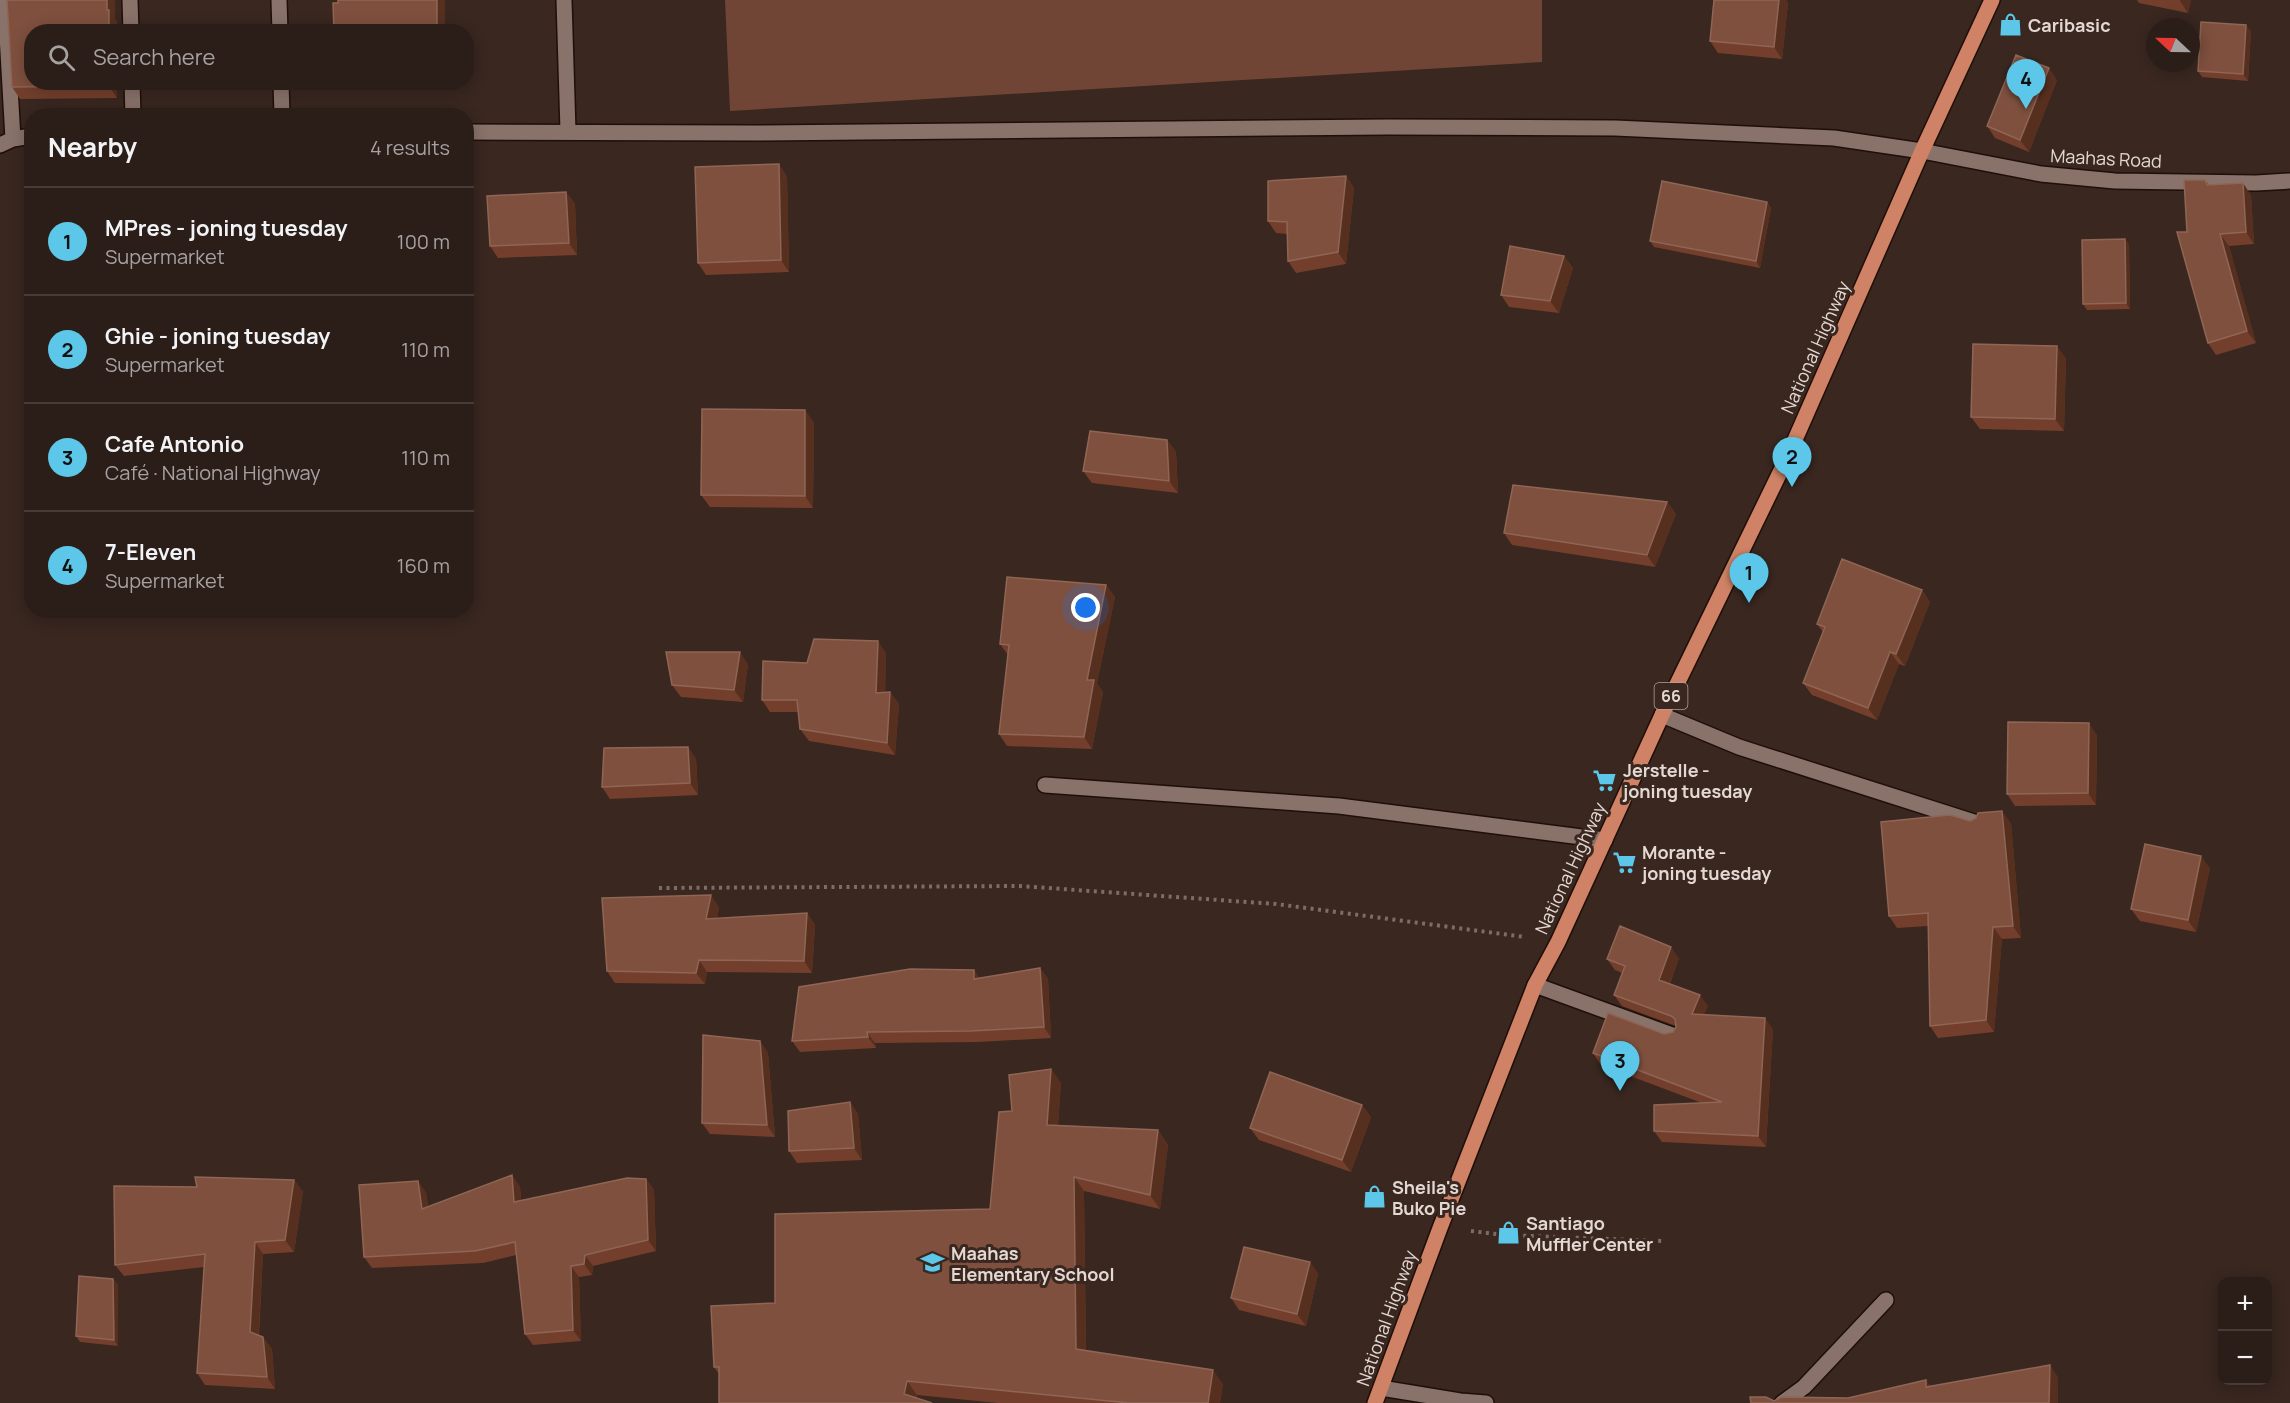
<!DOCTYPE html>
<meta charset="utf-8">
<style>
body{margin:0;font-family:Manrope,sans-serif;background:#372a25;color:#f1f3f6}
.controls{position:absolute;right:18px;bottom:18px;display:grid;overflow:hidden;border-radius:12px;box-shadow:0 3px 15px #0003}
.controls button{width:54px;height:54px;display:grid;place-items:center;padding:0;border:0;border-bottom:2px solid #473b37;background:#2b1d18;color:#f1f3f6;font:30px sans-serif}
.compass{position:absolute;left:2146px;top:18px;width:54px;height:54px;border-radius:50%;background:#2b1d18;box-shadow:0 3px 15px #0003;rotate:292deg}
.you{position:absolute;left:1086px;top:608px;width:21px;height:21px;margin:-15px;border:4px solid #fff;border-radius:50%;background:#1a73e8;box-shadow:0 0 0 9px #1a73e833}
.badge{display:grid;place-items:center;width:39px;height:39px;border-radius:50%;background:#5cc7e8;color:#111;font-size:20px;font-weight:700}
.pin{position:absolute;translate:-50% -50px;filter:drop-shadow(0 2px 3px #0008)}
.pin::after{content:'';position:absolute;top:32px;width:21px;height:18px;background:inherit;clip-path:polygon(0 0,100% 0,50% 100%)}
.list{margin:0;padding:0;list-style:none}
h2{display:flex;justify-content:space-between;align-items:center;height:78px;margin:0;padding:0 24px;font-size:26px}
h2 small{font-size:20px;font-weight:400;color:#a6a2a2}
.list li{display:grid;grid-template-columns:39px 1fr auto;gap:18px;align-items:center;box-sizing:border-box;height:108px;padding:0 24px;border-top:2px solid #473b37}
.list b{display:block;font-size:22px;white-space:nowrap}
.list p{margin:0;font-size:20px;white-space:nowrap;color:#a6a2a2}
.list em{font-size:20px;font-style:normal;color:#a6a2a2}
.icon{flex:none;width:33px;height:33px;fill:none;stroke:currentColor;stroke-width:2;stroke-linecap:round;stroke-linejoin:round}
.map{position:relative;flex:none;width:2290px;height:1403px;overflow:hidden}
.search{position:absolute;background:#2b1d18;box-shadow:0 3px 15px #0003;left:24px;top:24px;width:450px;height:66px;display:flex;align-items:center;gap:15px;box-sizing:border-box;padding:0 21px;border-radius:24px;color:#a6a2a2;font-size:22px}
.panel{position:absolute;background:#2b1d18;box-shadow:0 3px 15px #0003;left:24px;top:108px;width:450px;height:510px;border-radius:24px}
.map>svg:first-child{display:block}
</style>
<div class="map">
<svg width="2290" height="1403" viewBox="0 0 2290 1403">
<rect width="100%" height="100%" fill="#392720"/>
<!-- green -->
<path fill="#714535" d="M 725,0 L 1542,0 L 1542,62 L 730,111 Z"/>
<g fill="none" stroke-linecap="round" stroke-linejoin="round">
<defs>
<path id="minor" d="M 5,0 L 13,139
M 130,0 L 131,32
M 279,0 L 280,32
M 564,0 L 568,131
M 132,82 L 133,116
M 281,82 L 282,116
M 466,132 L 753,133 L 1388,127 L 1615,128 L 1834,138 L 1922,151 L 2041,174 L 2115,181 L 2256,183 L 2290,181
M 0,145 L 13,139 L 32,136
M 1662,715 L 1739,747 L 1977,823
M 1045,785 L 1339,806 L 1605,840
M 1535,985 L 1675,1036
M 1381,1388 L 1460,1401 L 1486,1403
M 1782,1403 L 1804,1387 L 1886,1300"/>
<path id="major" d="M 1375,1403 L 1440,1228 L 1535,985 L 1558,942 L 1662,715 L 1787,458 L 1922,151 L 1992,0"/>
</defs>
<!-- minor casing -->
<use href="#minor" stroke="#1f0f09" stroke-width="18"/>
<!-- major casing -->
<use href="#major" stroke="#1f0f09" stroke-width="18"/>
<!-- path -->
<path stroke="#7c6d67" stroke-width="4" stroke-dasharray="3 4.5" stroke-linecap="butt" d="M 659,888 L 1019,886 L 1276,904 L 1525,937
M 1471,1231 L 1504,1235 L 1663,1241"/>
<!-- minor -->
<use href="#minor" stroke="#88726a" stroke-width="15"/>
<!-- major -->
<use href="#major" stroke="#cf8265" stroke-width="15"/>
</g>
<!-- wall -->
<path fill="#733f2c" d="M 7,0 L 115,0 L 115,19 L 117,22 L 117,32 L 32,32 L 32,82 L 117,82 L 117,98 L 20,99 L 12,87 Z
M 1779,0 L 1786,0 L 1788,3 L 1782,59 L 1718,53 L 1710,41 Z
M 2137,0 L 2191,0 L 2188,13 L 2139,3 Z
M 2251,31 L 2248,81 L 2202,77 L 2198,71 Z
M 2057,80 L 2029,152 L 1995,138 L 1987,126 Z
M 337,82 L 447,82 L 447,88 L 343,90 Z
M 787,176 L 789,272 L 706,275 L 698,263 Z
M 1346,176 L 1354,188 L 1346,264 L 1296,273 L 1288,261 L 1287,234 L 1276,233 L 1268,221 Z
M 2205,180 L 2209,185 L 2251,195 L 2254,244 L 2229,246 L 2256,343 L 2216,355 L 2208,343 L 2187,232 Z
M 566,192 L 575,204 L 577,255 L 498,258 L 490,246 Z
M 1767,202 L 1771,208 L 1760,268 L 1654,247 L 1650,241 Z
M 2125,239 L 2129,245 L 2130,309 L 2087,310 L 2083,304 Z
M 1564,256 L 1573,268 L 1559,313 L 1509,307 L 1501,295 Z
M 2066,358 L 2064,431 L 1980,429 L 1971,417 Z
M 814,422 L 813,508 L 710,507 L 701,495 Z
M 1167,440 L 1176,452 L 1178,493 L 1092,483 L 1083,471 Z
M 1667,502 L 1676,514 L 1655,567 L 1512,545 L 1504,533 Z
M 1106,585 L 1115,597 L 1097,683 L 1103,692 L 1092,749 L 1007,746 L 999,734 L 1008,655 L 1000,644 Z
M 1922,590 L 1930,602 L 1905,666 L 1899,664 L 1877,720 L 1812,695 L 1803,683 L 1823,632 L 1817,624 Z
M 886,653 L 885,693 L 890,692 L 899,704 L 895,755 L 809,741 L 800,729 L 798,712 L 770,712 L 762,700 L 807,663 Z
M 748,664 L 743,702 L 681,697 L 672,685 Z
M 2097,735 L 2096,805 L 2015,806 L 2007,794 Z
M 688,747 L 696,759 L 698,795 L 610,799 L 602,787 Z
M 2011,823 L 2021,938 L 2002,939 L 1994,1032 L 1938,1038 L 1930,1026 L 1928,926 L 1897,928 L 1889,916 Z
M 2210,868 L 2196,932 L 2140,921 L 2131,909 Z
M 719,907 L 717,918 L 807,913 L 815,925 L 812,973 L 707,972 L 705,984 L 615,983 L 607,971 Z
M 1679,958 L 1670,984 L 1708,1006 L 1704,1014 L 1773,1029 L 1766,1147 L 1662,1142 L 1654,1131 L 1702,1103 L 1601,1065 L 1593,1053 L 1673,1032 L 1676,1027 L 1676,1026 L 1622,1006 L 1614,995 L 1622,973 L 1615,970 L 1607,959 Z
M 1040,968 L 1048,979 L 1051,1038 L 978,1042 L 875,1043 L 876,1048 L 800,1052 L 792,1041 L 974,970 L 979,978 Z
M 760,1041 L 768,1053 L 775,1137 L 710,1134 L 702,1123 Z
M 1051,1069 L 1061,1083 L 1058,1125 L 1158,1130 L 1168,1145 L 1160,1209 L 1084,1191 L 1086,1351 L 1223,1384 L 1220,1403 L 998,1403 L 917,1395 L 917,1398 L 719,1374 L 714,1367 L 775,1303 L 990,1209 L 1012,1111 Z
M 850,1102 L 858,1114 L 862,1160 L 797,1163 L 789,1151 Z
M 1362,1105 L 1371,1117 L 1351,1172 L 1259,1140 L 1250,1128 Z
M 646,1179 L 654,1190 L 656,1251 L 593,1266 L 592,1275 L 579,1277 L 581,1341 L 533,1345 L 525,1334 L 516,1255 L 483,1263 L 372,1268 L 364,1257 L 426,1192 L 428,1207 L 520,1186 L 521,1200 Z
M 294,1180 L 303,1192 L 294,1252 L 263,1254 L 259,1335 L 263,1337 L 272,1349 L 275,1389 L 205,1385 L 197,1373 L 204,1267 L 124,1276 L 115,1265 L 197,1187 Z
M 1310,1262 L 1318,1274 L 1306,1326 L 1239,1310 L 1231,1298 Z
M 113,1279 L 118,1285 L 118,1346 L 80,1342 L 76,1336 Z"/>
<!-- shaded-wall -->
<path fill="#562f1f" d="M 107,0 L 115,0 L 115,19 L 117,22 L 117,32 L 109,32 L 107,10 Z
M 437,0 L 445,0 L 445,32 L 437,32 Z
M 1779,0 L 1786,0 L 1788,3 L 1782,59 L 1774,47 Z
M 2180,0 L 2191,0 L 2188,13 L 2180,1 Z
M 2246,25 L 2251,31 L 2248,81 L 2243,74 Z
M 2049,68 L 2057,80 L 2029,152 L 2020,140 Z
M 109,82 L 117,82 L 117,98 L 109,86 Z
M 779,164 L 787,176 L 789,272 L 781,260 Z
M 1346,176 L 1354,188 L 1346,264 L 1338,252 Z
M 2243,183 L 2251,195 L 2254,244 L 2246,232 Z
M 566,192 L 575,204 L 577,255 L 569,243 Z
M 1767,202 L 1771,208 L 1760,268 L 1756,261 Z
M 2220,234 L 2229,246 L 2256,343 L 2247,331 Z
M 2125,239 L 2129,245 L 2130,309 L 2126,303 Z
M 1564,256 L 1573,268 L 1559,313 L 1550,301 Z
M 2057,346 L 2066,358 L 2064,431 L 2055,419 Z
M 805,410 L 814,422 L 813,508 L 805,496 Z
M 1167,440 L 1176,452 L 1178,493 L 1169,481 Z
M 1667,502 L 1676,514 L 1655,567 L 1647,555 Z
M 1106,585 L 1115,597 L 1097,683 L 1103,692 L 1092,749 L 1084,737 L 1087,680 Z
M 1922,590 L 1930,602 L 1905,666 L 1896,654 Z
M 878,641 L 886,653 L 885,705 L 876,693 Z
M 740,652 L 748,664 L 743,702 L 734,690 Z
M 1890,652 L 1899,664 L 1877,720 L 1868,708 Z
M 890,692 L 899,704 L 895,755 L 887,743 Z
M 2089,723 L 2097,735 L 2096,805 L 2088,793 Z
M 688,747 L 696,759 L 698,795 L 690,783 Z
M 2002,811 L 2011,823 L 2021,938 L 2013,926 Z
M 2201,856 L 2210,868 L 2196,932 L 2188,920 Z
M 711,895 L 719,907 L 715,931 L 706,919 Z
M 807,913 L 815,925 L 812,973 L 804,961 Z
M 1993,927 L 2002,939 L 1994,1032 L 1986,1020 Z
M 1671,947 L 1679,958 L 1667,991 L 1659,980 Z
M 699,960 L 707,972 L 705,984 L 696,973 Z
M 1040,968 L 1048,979 L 1051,1038 L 1044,1027 Z
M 974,970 L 981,981 L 974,979 Z
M 1700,995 L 1708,1006 L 1700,1025 L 1692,1014 Z
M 1765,1018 L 1773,1029 L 1766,1147 L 1758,1136 Z
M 867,1032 L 875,1043 L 876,1048 L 868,1037 Z
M 760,1041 L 768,1053 L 775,1137 L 767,1125 Z
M 1051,1069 L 1061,1083 L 1057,1139 L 1047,1125 Z
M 850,1102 L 858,1114 L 862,1160 L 854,1148 Z
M 1362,1105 L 1371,1117 L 1351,1172 L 1342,1160 Z
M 1158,1130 L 1168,1145 L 1160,1209 L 1150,1195 Z
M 512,1175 L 520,1186 L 522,1213 L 514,1202 Z
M 1074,1177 L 1084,1191 L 1086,1364 L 1076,1349 Z
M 646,1179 L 654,1190 L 656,1251 L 648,1240 Z
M 294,1180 L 303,1192 L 294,1252 L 285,1240 Z
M 418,1181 L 426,1192 L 430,1221 L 422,1209 Z
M 255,1242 L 263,1254 L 258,1344 L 250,1332 Z
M 585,1255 L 593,1266 L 592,1275 L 584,1264 Z
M 1310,1262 L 1318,1274 L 1306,1326 L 1297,1314 Z
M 571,1266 L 579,1277 L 581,1341 L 573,1330 Z
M 113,1279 L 118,1285 L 118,1346 L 114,1340 Z
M 263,1337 L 272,1349 L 275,1389 L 267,1377 Z
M 2050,1365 L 2058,1377 L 2058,1403 L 2049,1403 Z
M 1213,1370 L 1223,1384 L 1220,1403 L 1208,1403 Z
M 1926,1380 L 1935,1391 L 1926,1387 Z
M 907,1381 L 917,1395 L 915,1403 L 904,1394 Z"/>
<!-- building -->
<path fill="#7f503e" stroke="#8f6555" stroke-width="1.5" d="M 7,0 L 107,0 L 107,10 L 109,10 L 109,32 L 32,32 L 32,82 L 109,82 L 109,86 L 12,87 Z
M 338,0 L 437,0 L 437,32 L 334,32 L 333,3 L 338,3 Z
M 1714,0 L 1779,0 L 1774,47 L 1710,41 Z
M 2201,22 L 2246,25 L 2243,74 L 2198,71 Z
M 2016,55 L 2049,68 L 2020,140 L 1987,126 Z
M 779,164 L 781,260 L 698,263 L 695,167 Z
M 1346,176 L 1338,252 L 1288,261 L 1287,222 L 1268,221 L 1268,181 Z
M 2184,180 L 2205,180 L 2207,185 L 2243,183 L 2246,232 L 2220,234 L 2247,331 L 2208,343 L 2177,232 L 2187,232 Z
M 1662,181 L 1767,202 L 1756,261 L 1650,241 Z
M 566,192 L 569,243 L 490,246 L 487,196 Z
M 2125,239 L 2126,303 L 2083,304 L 2082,240 Z
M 1510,246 L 1564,256 L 1550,301 L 1501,295 Z
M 1973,344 L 2057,346 L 2055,419 L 1971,417 Z
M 702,409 L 805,410 L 805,496 L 701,495 Z
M 1090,431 L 1167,440 L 1169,481 L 1083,471 Z
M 1513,485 L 1667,502 L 1647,555 L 1504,533 Z
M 1842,559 L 1922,590 L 1896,654 L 1890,652 L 1868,708 L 1803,683 L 1825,627 L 1817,624 Z
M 1007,577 L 1106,585 L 1087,680 L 1094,680 L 1084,737 L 999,734 L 1009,645 L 1000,644 Z
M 814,639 L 878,641 L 876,693 L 890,692 L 887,743 L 800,729 L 797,700 L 762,700 L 763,661 L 807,663 Z
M 666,652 L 740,652 L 734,690 L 672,685 Z
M 2008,722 L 2089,723 L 2088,793 L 2007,794 Z
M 688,747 L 690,783 L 602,787 L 604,748 Z
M 2002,811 L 2013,926 L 1993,927 L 1986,1020 L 1930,1026 L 1928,913 L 1889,916 L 1881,822 L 1950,815 L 1970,821 L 1976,818 L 1978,813 Z
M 2145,844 L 2201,856 L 2188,920 L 2131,909 Z
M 711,895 L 706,919 L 807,913 L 804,961 L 699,960 L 696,973 L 607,971 L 602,898 Z
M 1620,926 L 1671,947 L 1659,980 L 1700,995 L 1692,1014 L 1765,1018 L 1758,1136 L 1654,1131 L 1654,1105 L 1722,1102 L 1593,1053 L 1608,1013 L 1664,1034 L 1673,1032 L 1676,1027 L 1675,1019 L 1671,1016 L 1614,995 L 1625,966 L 1607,959 Z
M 1040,968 L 1044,1027 L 970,1031 L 867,1032 L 868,1037 L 792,1041 L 799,987 L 910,969 L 974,970 L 974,979 Z
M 703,1035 L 760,1041 L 767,1125 L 702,1123 Z
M 1051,1069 L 1047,1125 L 1158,1130 L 1150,1195 L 1074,1177 L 1076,1349 L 1213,1370 L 1208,1403 L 1129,1403 L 907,1381 L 904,1394 L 932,1403 L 719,1403 L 719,1367 L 714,1367 L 711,1306 L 775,1303 L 775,1214 L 990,1209 L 999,1112 L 1012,1111 L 1009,1075 Z
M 1270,1072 L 1362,1105 L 1342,1160 L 1250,1128 Z
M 850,1102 L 854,1148 L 789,1151 L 788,1111 Z
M 512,1175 L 514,1202 L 627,1178 L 646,1179 L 648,1240 L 585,1255 L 584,1264 L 571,1266 L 573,1330 L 525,1334 L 515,1242 L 475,1251 L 364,1257 L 359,1185 L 418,1181 L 422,1209 Z
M 195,1177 L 294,1180 L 285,1240 L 255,1242 L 250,1332 L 263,1337 L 267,1377 L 197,1373 L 205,1254 L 115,1265 L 114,1186 L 197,1187 Z
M 1244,1247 L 1310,1262 L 1297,1314 L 1231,1298 Z
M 79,1276 L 113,1279 L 114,1340 L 76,1336 Z
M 2050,1365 L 2049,1403 L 1751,1403 L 1750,1397 L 1766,1397 L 1774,1401 L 1782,1397 L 1848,1398 L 1926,1380 L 1926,1387 Z"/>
<!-- icons -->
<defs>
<symbol id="shop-bare" viewBox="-9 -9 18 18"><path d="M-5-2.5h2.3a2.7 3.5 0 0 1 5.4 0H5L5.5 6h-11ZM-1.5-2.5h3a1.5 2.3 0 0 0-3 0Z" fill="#5cc7e8" stroke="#392720" stroke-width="2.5" paint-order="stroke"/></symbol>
<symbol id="supermarket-bare" viewBox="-9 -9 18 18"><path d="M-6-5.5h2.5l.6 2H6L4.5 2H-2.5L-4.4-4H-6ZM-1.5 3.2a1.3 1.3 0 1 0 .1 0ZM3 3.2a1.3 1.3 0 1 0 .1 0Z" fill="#5cc7e8" stroke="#392720" stroke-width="2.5" paint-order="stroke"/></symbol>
<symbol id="school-bare" viewBox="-9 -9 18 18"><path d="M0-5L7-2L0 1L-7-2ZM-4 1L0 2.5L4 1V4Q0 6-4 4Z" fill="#5cc7e8" stroke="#392720" stroke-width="2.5" paint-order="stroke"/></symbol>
</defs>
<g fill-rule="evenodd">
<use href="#shop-bare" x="1994" y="8" width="33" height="33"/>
<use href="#supermarket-bare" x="1588" y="764" width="33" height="33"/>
<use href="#supermarket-bare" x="1608" y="846" width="33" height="33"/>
<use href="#shop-bare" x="1358" y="1180" width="33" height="33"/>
<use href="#shop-bare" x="1492" y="1216" width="33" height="33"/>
<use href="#school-bare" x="916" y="1246" width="33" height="33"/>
</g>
<g text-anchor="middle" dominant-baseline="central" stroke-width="6" stroke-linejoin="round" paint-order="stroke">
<!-- shield labels -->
<rect fill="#392720" stroke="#b1a39d" stroke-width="1.5" x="1654.5" y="683" width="33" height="26" rx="4.5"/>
<g font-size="16" font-weight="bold" fill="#e4d8d3">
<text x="1671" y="696">66</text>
</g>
<!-- poi labels -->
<g font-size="18" font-weight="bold" fill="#e4d8d3" stroke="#392720" text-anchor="start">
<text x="2028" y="25">Caribasic</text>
<text x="1623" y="770">Jerstelle -<tspan x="1623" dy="21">joning tuesday</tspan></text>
<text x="1642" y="852">Morante -<tspan x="1642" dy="21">joning tuesday</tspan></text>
<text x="1392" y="1187">Sheila's<tspan x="1392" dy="21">Buko Pie</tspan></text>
<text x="1526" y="1223">Santiago<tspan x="1526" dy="21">Muffler Center</tspan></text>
<text x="951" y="1253">Maahas<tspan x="951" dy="21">Elementary School</tspan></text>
</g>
<!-- street labels -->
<g font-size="18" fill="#e4d8d3" stroke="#392720">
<text transform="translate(2106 158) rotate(3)">Maahas Road</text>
<text transform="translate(1815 347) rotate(-66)">National Highway</text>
<text transform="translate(1570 868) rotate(-65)">National Highway</text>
<text transform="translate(1386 1318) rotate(-70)">National Highway</text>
</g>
</g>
</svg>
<div class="controls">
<button>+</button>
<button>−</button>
</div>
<svg class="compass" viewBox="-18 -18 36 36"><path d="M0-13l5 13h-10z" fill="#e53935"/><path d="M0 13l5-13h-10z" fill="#a6a2a2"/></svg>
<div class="you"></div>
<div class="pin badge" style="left:1749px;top:603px">1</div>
<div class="pin badge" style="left:1792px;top:487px">2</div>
<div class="pin badge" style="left:1620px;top:1091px">3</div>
<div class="pin badge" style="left:2026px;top:109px">4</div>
<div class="search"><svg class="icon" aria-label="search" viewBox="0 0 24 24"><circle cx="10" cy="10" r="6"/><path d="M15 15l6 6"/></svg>Search here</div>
<section class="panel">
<h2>Nearby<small>4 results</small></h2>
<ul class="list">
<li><span class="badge">1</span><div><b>MPres - joning tuesday</b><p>Supermarket</p></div><em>100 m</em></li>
<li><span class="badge">2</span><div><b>Ghie - joning tuesday</b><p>Supermarket</p></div><em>110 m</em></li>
<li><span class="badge">3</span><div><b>Cafe Antonio</b><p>Café · National Highway</p></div><em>110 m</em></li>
<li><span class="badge">4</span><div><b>7-Eleven</b><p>Supermarket</p></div><em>160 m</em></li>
</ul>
</section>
</div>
